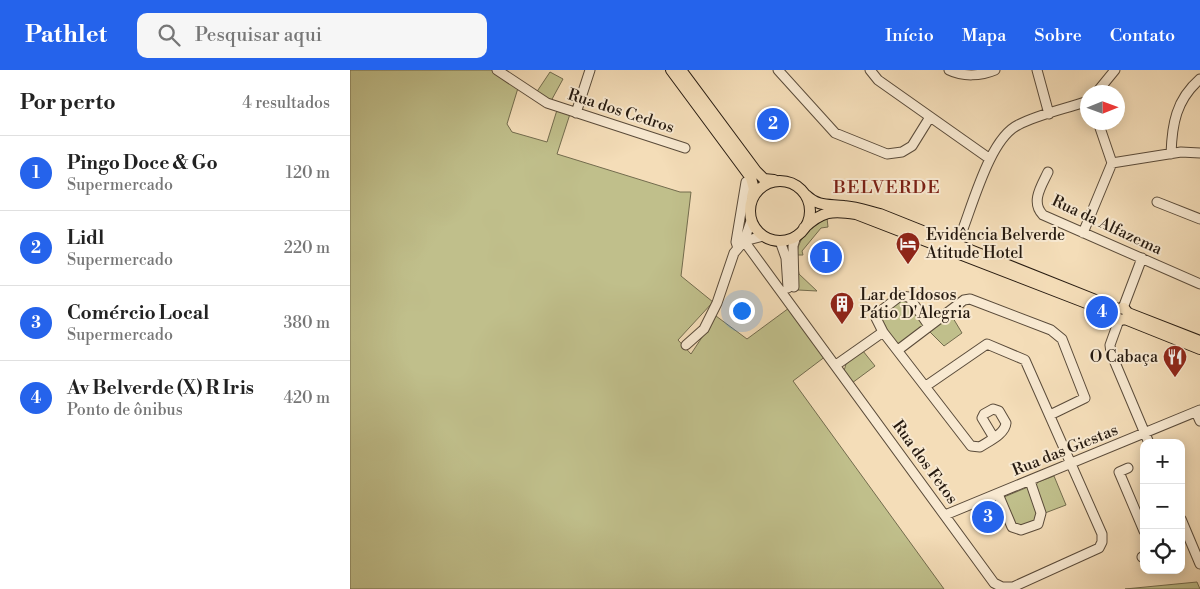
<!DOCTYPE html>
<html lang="pt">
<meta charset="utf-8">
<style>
body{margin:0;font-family:"Libre Bodoni",serif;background:#f6f6f6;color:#222}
.controls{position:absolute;right:15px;bottom:15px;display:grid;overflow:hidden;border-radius:10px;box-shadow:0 2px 12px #0003}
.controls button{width:45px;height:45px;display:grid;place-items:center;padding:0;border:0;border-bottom:1px solid #e0e0e0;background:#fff;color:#222;font:25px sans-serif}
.compass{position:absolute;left:730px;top:15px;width:45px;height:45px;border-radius:50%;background:#fff;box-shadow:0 2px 12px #0003;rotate:89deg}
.you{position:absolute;left:391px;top:240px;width:18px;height:18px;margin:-12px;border:4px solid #fff;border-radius:50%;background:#1a73e8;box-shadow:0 0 0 8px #1a73e833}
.badge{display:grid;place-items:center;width:32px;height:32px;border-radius:50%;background:#2563eb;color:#fff;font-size:16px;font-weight:700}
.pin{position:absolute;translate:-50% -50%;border:2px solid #fff;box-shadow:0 1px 5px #0006}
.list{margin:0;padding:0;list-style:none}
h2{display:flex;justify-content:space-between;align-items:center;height:65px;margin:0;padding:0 20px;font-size:21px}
h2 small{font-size:16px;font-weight:400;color:#767676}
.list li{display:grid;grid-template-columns:32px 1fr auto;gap:15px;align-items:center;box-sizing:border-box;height:75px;padding:0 20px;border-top:1px solid #e0e0e0}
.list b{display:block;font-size:19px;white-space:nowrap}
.list p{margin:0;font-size:16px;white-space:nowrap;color:#767676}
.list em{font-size:16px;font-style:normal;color:#767676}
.icon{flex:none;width:28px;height:28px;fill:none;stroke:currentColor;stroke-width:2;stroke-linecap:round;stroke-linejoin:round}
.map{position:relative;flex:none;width:850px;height:519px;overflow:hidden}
header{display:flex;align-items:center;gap:30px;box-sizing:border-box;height:70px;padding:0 25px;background:#2563eb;color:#fff}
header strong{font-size:24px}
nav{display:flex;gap:28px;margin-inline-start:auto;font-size:18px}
.search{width:350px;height:45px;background:#f6f6f6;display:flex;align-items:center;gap:12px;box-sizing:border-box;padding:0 18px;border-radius:10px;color:#767676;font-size:19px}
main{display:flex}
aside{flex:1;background:#fff}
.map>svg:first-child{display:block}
</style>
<header>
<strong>Pathlet</strong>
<div class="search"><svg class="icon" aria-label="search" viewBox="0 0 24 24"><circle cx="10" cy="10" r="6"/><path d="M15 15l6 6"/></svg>Pesquisar aqui</div>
<nav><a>Início</a><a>Mapa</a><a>Sobre</a><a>Contato</a></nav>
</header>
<main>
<aside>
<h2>Por perto<small>4 resultados</small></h2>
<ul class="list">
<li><span class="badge">1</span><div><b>Pingo Doce &amp; Go</b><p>Supermercado</p></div><em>120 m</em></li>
<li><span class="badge">2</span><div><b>Lidl</b><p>Supermercado</p></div><em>220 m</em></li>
<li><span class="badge">3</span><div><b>Comércio Local</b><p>Supermercado</p></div><em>380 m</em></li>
<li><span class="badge">4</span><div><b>Av Belverde (X) R Iris</b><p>Ponto de ônibus</p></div><em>420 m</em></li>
</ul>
</aside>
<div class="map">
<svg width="850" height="519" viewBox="0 0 850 519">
<rect width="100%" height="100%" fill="#f4ddb8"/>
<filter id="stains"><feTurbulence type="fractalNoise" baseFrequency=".004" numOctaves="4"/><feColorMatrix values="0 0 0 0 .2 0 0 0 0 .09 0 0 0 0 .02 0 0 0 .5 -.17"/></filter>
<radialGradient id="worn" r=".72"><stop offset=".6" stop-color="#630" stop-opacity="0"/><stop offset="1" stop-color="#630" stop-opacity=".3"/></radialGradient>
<!-- green -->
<path fill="#c0bf8b" stroke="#736c4e" d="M 0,0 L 143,0 L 168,18 L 157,54 L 162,62 L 197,72 L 207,40 L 220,44 L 207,84 L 330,122 L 341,122 L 331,206 L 363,232 L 328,270 L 341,284 L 366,246 L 397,269 L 439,238 L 476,286 L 443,311 L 594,519 L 0,519 Z
M 200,2 L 213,9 L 201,31 L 186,23 Z
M 477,148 L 478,157 L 471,158 L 452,181 L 453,185 L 447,185 C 447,169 463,153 477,148 Z
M 447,191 L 449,204 L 467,221 L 448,220 Z
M 549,230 L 557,230 L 574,253 L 574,256 L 547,275 L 529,252 L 529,247 Z
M 600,243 L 612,263 L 594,276 L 578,260 Z
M 513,281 L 525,296 L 502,313 L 494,301 L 496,294 Z
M 704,406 L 716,435 L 695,443 L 686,415 L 688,412 Z
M 678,417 L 687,442 L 685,451 L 672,456 L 664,453 L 654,427 Z
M 847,512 L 850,519 L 775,519 Z"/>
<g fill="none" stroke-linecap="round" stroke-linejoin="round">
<defs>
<path id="minor" d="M 147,0 L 197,33 L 335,78
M 428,0 L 485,63 L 537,84 L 552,82 L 562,76 L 580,47
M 520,0 L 528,10 L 640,89
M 599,0 C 613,7 631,6 645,0
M 687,0 L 699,44
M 747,22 L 765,0
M 226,43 L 240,0
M 821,84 C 822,54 826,30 850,9
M 762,93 L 831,82 L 850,83
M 698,102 C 692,115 680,132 693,145 L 850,214
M 807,132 L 850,149
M 733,163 L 762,93 L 748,52
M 394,171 L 644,513 L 652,517 L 663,517 L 749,478 L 752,472 L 752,464 L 675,290 L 637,274 L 576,316
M 394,171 L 413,166
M 430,171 L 436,188 L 438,218
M 388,178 L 386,172 L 396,112
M 605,179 C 620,147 637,70 668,55 C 689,44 715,39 738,31
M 444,217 L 443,176 L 446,166
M 773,238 L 792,188
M 769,250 L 760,275 L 761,283 L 799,373
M 579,256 L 559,227 L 550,226 L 528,243 L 526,248 L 533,262 L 621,376 L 630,377 C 639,371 655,364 656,353 L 649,341 L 643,339 L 634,344 L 632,348 L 644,368
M 336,275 L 354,259 L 367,233 L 384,183 L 394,171 L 401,151
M 548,280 L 614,230 L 620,229 L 701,260 L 712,269 L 735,328 L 700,345
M 486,295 L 533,262
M 846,342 L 850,351
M 778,398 L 769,402 L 794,461
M 648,424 L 662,457 L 671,460 L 688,454 L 691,443 L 680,411
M 595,445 L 850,340
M 831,449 L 850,494
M 792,487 L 794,486"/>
<path id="major" d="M 321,0 L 401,108 L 404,119 L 402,127
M 331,0 L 406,101 L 414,109 L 424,110
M400 141a30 30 0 1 1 60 0a30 30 0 1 1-60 0Z
M 456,125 C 468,137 479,134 494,136 C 507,137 518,141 530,144 L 768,239 L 774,238 L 778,243 L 850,271
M 454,158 C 472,141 482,140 506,144 L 744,236 L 759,241 L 770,250 L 775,249 L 850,279"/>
</defs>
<!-- minor casing -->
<use href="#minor" stroke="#5a4b3a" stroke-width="11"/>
<!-- major casing -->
<use href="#major" stroke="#261a10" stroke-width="12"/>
<!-- minor -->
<use href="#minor" stroke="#f8e9d1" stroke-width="9"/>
<!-- major -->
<use href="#major" stroke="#f4ddb8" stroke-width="10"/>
</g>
<!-- icons -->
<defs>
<symbol id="hotel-pin" viewBox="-11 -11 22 30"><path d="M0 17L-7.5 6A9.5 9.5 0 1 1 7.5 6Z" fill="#8f2418" stroke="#f8e9d1"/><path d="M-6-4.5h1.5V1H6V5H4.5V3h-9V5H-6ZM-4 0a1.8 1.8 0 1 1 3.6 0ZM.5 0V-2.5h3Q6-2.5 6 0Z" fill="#fff"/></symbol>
<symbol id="building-pin" viewBox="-11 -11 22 30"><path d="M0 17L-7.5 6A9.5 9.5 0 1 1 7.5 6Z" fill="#8f2418" stroke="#f8e9d1"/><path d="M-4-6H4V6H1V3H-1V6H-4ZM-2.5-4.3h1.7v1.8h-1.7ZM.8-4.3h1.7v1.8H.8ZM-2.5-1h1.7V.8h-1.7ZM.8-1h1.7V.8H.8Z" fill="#fff"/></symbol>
<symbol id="restaurant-pin" viewBox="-11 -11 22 30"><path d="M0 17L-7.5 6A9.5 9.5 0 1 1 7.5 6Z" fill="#8f2418" stroke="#f8e9d1"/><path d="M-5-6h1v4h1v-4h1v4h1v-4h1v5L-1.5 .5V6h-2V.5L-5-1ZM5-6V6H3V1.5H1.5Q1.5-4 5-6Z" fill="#fff"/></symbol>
</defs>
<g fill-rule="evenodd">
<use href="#hotel-pin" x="544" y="160" width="28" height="38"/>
<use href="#building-pin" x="478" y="220" width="28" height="38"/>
<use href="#restaurant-pin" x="811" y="273" width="28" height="38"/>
</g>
<g text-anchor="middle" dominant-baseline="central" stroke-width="4" stroke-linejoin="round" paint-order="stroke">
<!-- street labels -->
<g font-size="16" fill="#261a10" stroke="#f8e9d1">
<text transform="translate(271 41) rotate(18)">Rua dos Cedros</text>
<text transform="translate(757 155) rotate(25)">Rua da Alfazema</text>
<text transform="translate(715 380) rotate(-22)">Rua das Giestas</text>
<text transform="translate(575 392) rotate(54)">Rua dos Fetos</text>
</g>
<!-- poi labels -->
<g font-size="16" fill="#261a10" stroke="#f8e9d1" text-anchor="start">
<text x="576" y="165">Evidência Belverde<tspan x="576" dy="18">Atitude Hotel</tspan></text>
<text x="510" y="225">Lar de Idosos<tspan x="510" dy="18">Pátio D'Alegria</tspan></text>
<text x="808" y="287" text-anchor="end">O Cabaça</text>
</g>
<!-- neighbourhood labels -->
<g font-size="18" letter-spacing="1" fill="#7a1f14" stroke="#f8e9d1">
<text x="537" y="117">BELVERDE</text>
</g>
</g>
<rect width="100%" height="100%" filter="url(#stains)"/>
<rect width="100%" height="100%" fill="url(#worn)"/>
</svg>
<div class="controls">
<button>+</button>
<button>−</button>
<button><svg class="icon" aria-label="locate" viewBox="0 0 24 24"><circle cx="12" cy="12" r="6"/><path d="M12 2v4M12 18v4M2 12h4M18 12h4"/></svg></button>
</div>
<svg class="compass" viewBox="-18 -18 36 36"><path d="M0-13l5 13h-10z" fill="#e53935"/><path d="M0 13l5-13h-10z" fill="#767676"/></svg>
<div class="you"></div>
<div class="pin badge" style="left:476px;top:187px">1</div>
<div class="pin badge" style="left:423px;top:54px">2</div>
<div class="pin badge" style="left:638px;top:447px">3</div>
<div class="pin badge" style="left:752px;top:242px">4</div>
</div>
</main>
